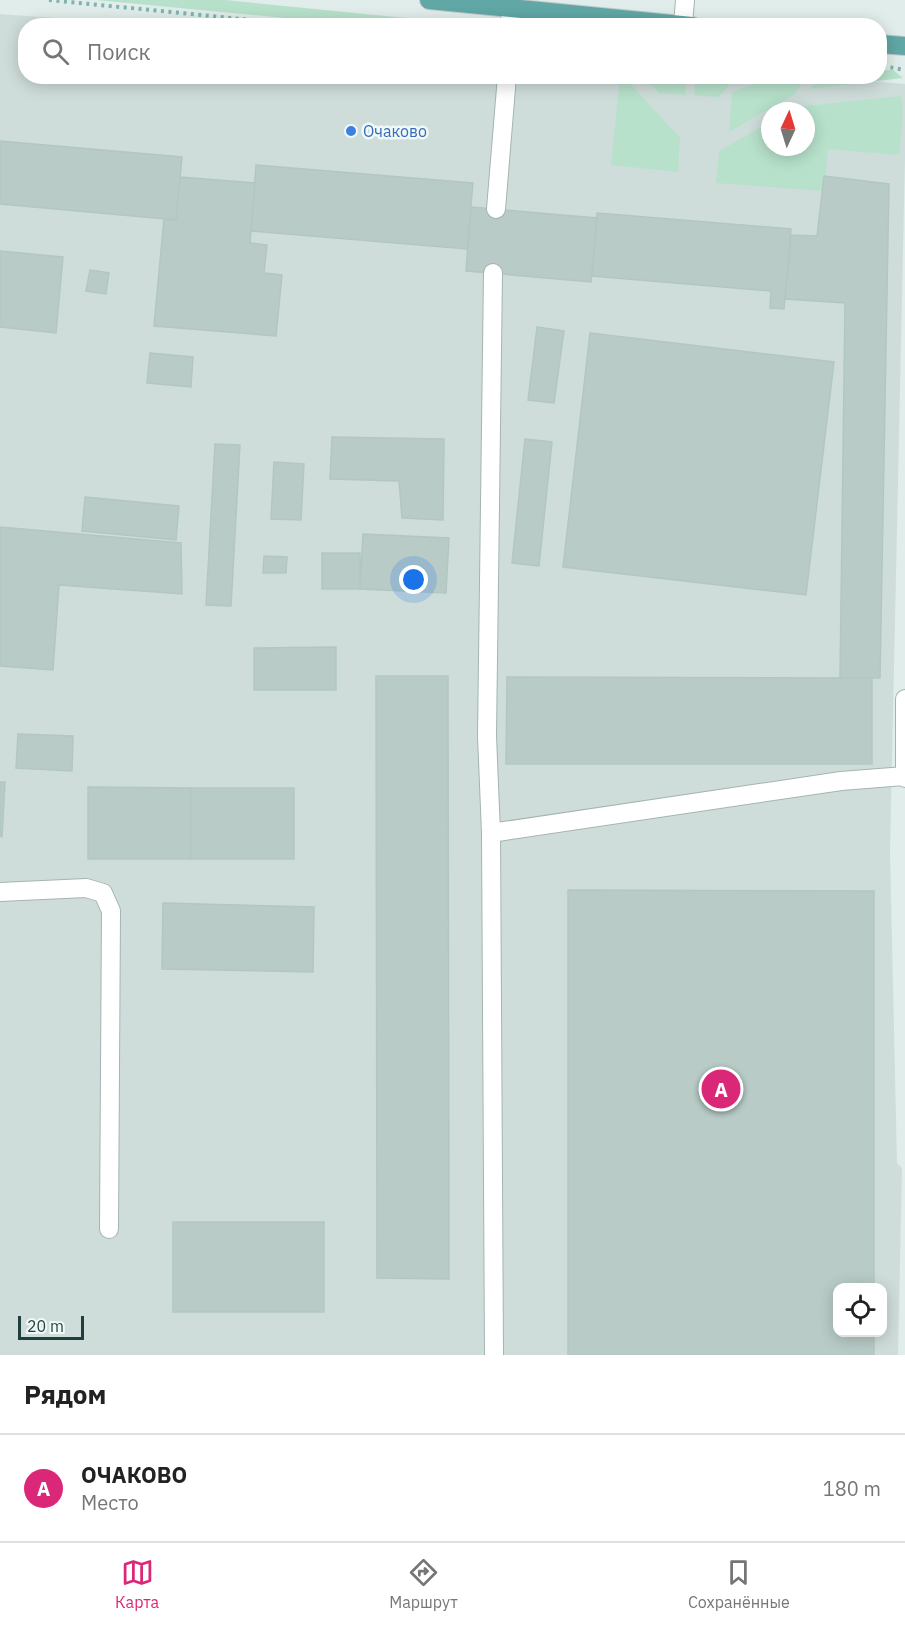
<!DOCTYPE html>
<html lang="ru">
<meta charset="utf-8">
<style>
body{margin:0;font-family:"IBM Plex Sans",sans-serif;background:#f6f6f6;color:#222}
.controls{position:absolute;right:18px;bottom:18px;display:grid;overflow:hidden;border-radius:12px;box-shadow:0 3px 15px #0003}
.controls button{width:54px;height:54px;display:grid;place-items:center;padding:0;border:0;border-bottom:2px solid #e0e0e0;background:#fff;color:#222;font:30px sans-serif}
.compass{position:absolute;left:761px;top:102px;width:54px;height:54px;border-radius:50%;background:#fff;box-shadow:0 3px 15px #0003;rotate:4deg}
.scale{position:absolute;left:18px;bottom:15px;width:66px;box-sizing:border-box;padding-left:6px;border:3px solid #1f3f3e;border-top:0;font-size:16px;line-height:21px;white-space:nowrap;color:#1f3f3e;-webkit-text-stroke:4px #f1f9f7;paint-order:stroke}
.you{position:absolute;left:414px;top:580px;width:21px;height:21px;margin:-15px;border:4px solid #fff;border-radius:50%;background:#1a73e8;box-shadow:0 0 0 9px #1a73e833}
.badge{display:grid;place-items:center;width:39px;height:39px;border-radius:50%;background:#db2777;color:#fff;font-size:20px;font-weight:700}
.pin{position:absolute;translate:-50% -50%;border:3px solid #fff;box-shadow:0 2px 6px #0006}
.list{margin:0;padding:0;list-style:none}
h2{display:flex;justify-content:space-between;align-items:center;height:78px;margin:0;padding:0 24px;font-size:26px}
h2 small{font-size:20px;font-weight:400;color:#767676}
.list li{display:grid;grid-template-columns:39px 1fr auto;gap:18px;align-items:center;box-sizing:border-box;height:108px;padding:0 24px;border-top:2px solid #e0e0e0}
.list b{display:block;font-size:22px;white-space:nowrap}
.list p{margin:0;font-size:20px;white-space:nowrap;color:#767676}
.list em{font-size:20px;font-style:normal;color:#767676}
.icon{flex:none;width:33px;height:33px;fill:none;stroke:currentColor;stroke-width:2;stroke-linecap:round;stroke-linejoin:round}
.map{position:relative;flex:none;width:905px;height:1355px;overflow:hidden}
.search{position:absolute;background:#fff;box-shadow:0 3px 15px #0003;left:18px;right:18px;top:18px;height:66px;display:flex;align-items:center;gap:15px;box-sizing:border-box;padding:0 21px;border-radius:24px;color:#767676;font-size:22px}
.sheet{height:186px;background:#fff}
nav{display:flex;justify-content:space-around;align-items:center;box-sizing:border-box;height:84px;border-top:2px solid #e0e0e0;background:#fff;font-size:16px;color:#767676}
nav a{display:grid;justify-items:center;gap:3px}
nav .on{color:#db2777}
.map>svg:first-child{display:block}
</style>
<div class="map">
<svg width="905" height="1355" viewBox="0 0 905 1355">
<rect width="100%" height="100%" fill="#e1edea"/>
<!-- built -->
<path fill="#cfddda" fill-rule="evenodd" d="M 0,14 L 151,25 L 26,26 L 26,76 L 809,76 L 905,84 L 905,158 L 890,852 L 897,1163 L 902,1168 L 898,1355 L 0,1355 ZM 770,111 L 806,111 L 806,147 L 770,147 ZM 838,1288 L 882,1288 L 882,1332 L 838,1332 Z"/>
<!-- green -->
<path fill="#b7e1cb" d="M 96,0 L 225,0 L 476,25 L 360,25 Z
M 880,70 L 893,70 L 903,78 L 810,89 L 818,77 L 880,76 Z
M 779,76 L 805,77 L 795,94 L 729,132 L 732,92 Z
M 620,77 L 624,77 L 680,138 L 678,172 L 611,165 Z
M 643,77 L 686,77 L 685,95 L 659,93 Z
M 696,77 L 696,76 L 735,77 L 719,97 L 694,95 Z
M 901,96 C 905,110 901,138 899,155 L 828,149 L 824,191 L 716,183 L 719,151 L 770,122 L 770,147 L 806,147 L 806,111 L 789,111 L 796,107 Z"/>
<!-- building -->
<path fill="#b8cbc7" stroke="#b2c7c3" stroke-width="1.5" d="M 0,141 L 182,157 L 176,220 L 0,204 Z
M 256,165 L 473,183 L 467,249 L 251,231 Z
M 824,176 L 889,184 L 880,678 L 840,678 L 845,303 L 785,299 L 791,235 L 817,236 Z
M 180,177 L 255,183 L 250,243 L 267,245 L 264,273 L 282,275 L 276,336 L 154,326 L 164,218 L 176,220 Z
M 471,207 L 597,218 L 591,282 L 466,271 Z
M 597,213 L 791,229 L 784,309 L 770,308 L 771,291 L 592,276 Z
M 0,251 L 63,257 L 56,333 L 0,327 Z
M 90,270 L 109,273 L 106,294 L 86,291 Z
M 537,327 L 564,331 L 554,403 L 528,400 Z
M 590,333 L 834,362 L 806,595 L 563,567 Z
M 150,353 L 193,357 L 191,387 L 147,383 Z
M 332,437 L 444,439 L 443,520 L 402,518 L 399,481 L 330,479 Z
M 525,439 L 552,442 L 539,566 L 512,563 Z
M 215,444 L 240,445 L 231,606 L 206,605 Z
M 274,462 L 304,464 L 301,520 L 271,519 Z
M 85,497 L 179,506 L 176,540 L 82,531 Z
M 0,527 L 181,543 L 182,594 L 59,585 L 53,670 L 0,666 Z
M 363,534 L 449,538 L 446,593 L 360,589 Z
M 322,553 L 360,553 L 360,589 L 322,589 Z
M 264,556 L 287,557 L 286,573 L 263,573 Z
M 336,647 L 336,690 L 254,690 L 254,648 Z
M 376,676 L 448,676 L 449,1279 L 377,1278 Z
M 507,677 L 872,678 L 872,764 L 506,764 Z
M 18,734 L 73,736 L 72,771 L 16,768 Z
M 0,782 L 5,782 L 2,837 L 0,836 Z
M 88,787 L 191,788 L 191,859 L 88,859 Z
M 191,788 L 294,788 L 294,859 L 191,859 Z
M 568,890 L 874,891 L 874,1288 L 838,1288 L 838,1332 L 874,1332 L 874,1355 L 568,1355 Z
M 163,903 L 314,907 L 313,972 L 162,969 Z
M 173,1222 L 324,1222 L 324,1312 L 173,1312 Z"/>
<g fill="none" stroke-linecap="round" stroke-linejoin="round">
<!-- minor-tunnel -->
<path stroke="#bacac8" stroke-width="18" stroke-dasharray="18 9" stroke-linecap="butt" d="M 493,273 L 496,209"/>
<defs>
<path id="minor" d="M 683,25 L 685,0
M 510,26 L 511,8
M 496,209 L 507,76
M 493,273 L 487,736 L 491,833 L 841,781 L 905,776
M 905,699 L 905,778
M 491,833 L 494,1355
M 0,892 L 86,888 L 103,893 L 111,911 L 109,1229"/>
<path id="major" d="M 429,0 L 692,26
M 880,44 L 905,46"/>
</defs>
<!-- minor casing -->
<use href="#minor" stroke="#a3b5b3" stroke-width="20"/>
<!-- major casing -->
<use href="#major" stroke="#c0c9c9" stroke-width="20"/>
<!-- path -->
<path stroke="#7db4af" stroke-width="4" stroke-dasharray="3 4.5" stroke-linecap="butt" d="M 49,0 L 313,26
M 883,66 L 905,70"/>
<!-- minor -->
<use href="#minor" stroke="#fff" stroke-width="18"/>
<!-- major -->
<use href="#major" stroke="#60a7a5" stroke-width="18"/>
</g>
<!-- markers -->
<circle fill="#3f7fe0" stroke="#f1f9f7" stroke-width="2" cx="351" cy="131" r="6"/>
<g text-anchor="middle" dominant-baseline="central" stroke-width="5" stroke-linejoin="round" paint-order="stroke">
<!-- shop labels -->
<g font-size="16" fill="#366cbe" stroke="#f1f9f7" text-anchor="start">
<text x="363" y="131">Очаково</text>
</g>
</g>
</svg>
<div class="controls">
<button><svg class="icon" aria-label="locate" viewBox="0 0 24 24"><circle cx="12" cy="12" r="6"/><path d="M12 2v4M12 18v4M2 12h4M18 12h4"/></svg></button>
</div>
<svg class="compass" viewBox="-18 -18 36 36"><path d="M0-13l5 13h-10z" fill="#e53935"/><path d="M0 13l5-13h-10z" fill="#767676"/></svg>
<div class="scale">20 m</div>
<div class="you"></div>
<div class="pin badge" style="left:721px;top:1089px">A</div>
<div class="search"><svg class="icon" aria-label="search" viewBox="0 0 24 24"><circle cx="10" cy="10" r="6"/><path d="M15 15l6 6"/></svg>Поиск</div>
</div>
<section class="sheet">
<h2>Рядом<small></small></h2>
<ul class="list">
<li><span class="badge">A</span><div><b>ОЧАКОВО</b><p>Место</p></div><em>180 m</em></li>
</ul>
</section>
<nav>
<a class="on"><svg class="icon" aria-label="map" viewBox="0 0 24 24"><path d="M3 6l6-2 6 2 6-2v14l-6 2-6-2-6 2zM9 4v14M15 6v14"/></svg>Карта</a>
<a><svg class="icon" aria-label="directions" viewBox="0 0 24 24"><path d="M12 3l9 9-9 9-9-9zM9 14v-3h6M13 9l2 2-2 2"/></svg>Маршрут</a>
<a><svg class="icon" aria-label="saved" viewBox="0 0 24 24"><path d="M7 4h10v16l-5-4-5 4z"/></svg>Сохранённые</a>
</nav>
